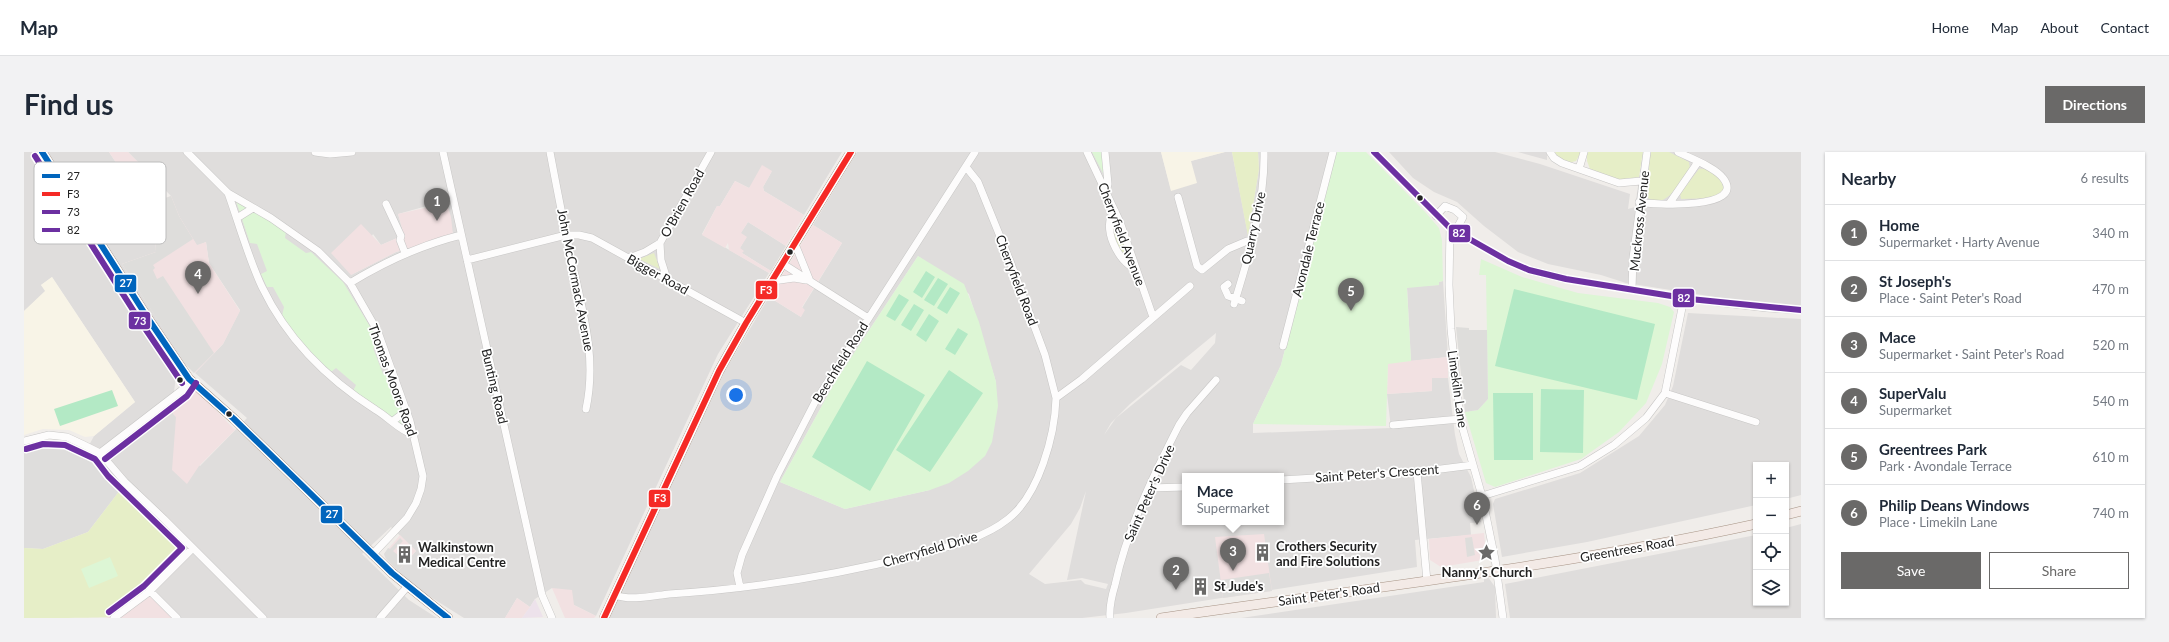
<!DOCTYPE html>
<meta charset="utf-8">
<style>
body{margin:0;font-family:Lato,sans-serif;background:#f2f2f3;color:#1f2937}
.controls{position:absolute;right:12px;bottom:12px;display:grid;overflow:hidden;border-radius:0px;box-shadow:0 1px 3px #0004}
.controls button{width:36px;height:36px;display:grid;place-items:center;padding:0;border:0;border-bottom:1px solid #e0e1e3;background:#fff;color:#1f2937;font:20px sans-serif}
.you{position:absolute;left:712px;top:243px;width:14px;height:14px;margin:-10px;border:3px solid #fff;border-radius:50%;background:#1a73e8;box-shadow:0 0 0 6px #1a73e833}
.badge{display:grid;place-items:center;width:26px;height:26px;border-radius:50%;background:#6a6968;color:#fff;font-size:13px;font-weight:700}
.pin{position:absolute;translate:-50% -33px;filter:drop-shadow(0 1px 2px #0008)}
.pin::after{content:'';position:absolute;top:21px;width:14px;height:12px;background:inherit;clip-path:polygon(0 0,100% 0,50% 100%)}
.popup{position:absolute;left:1158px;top:321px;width:102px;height:52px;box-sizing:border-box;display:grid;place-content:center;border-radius:0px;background:#fff;filter:drop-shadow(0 1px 3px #0005);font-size:13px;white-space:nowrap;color:#747a83}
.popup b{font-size:15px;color:#1f2937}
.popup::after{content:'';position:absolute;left:50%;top:100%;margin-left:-8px;border:8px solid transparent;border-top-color:#fff}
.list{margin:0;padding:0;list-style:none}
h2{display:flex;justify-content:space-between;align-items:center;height:52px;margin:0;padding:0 16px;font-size:17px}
h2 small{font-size:13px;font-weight:400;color:#747a83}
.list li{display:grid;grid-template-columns:26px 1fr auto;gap:12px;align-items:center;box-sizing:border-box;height:56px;padding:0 16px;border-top:1px solid #e0e1e3}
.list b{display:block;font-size:15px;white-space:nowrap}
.list p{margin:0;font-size:13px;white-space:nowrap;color:#747a83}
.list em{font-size:13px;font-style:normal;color:#747a83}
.actions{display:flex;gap:8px;padding:12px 16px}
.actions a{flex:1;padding:9px 0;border:1px solid #6a6968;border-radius:0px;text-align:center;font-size:14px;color:#6a6968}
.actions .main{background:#6a6968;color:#fff}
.icon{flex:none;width:22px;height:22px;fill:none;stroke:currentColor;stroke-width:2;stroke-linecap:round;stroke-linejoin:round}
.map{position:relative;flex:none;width:1777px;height:466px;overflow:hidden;border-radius:0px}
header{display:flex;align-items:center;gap:24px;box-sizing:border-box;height:56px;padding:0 20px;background:#fff;border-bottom:1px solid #e0e1e3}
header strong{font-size:19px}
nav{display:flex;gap:22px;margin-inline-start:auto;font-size:14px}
.intro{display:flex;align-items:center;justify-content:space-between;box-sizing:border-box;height:96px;padding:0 24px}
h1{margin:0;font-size:28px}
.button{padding:10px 18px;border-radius:0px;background:#6a6968;color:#fff;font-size:14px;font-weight:700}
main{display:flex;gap:24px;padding:0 24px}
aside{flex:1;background:#fff;border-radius:0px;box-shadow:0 1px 3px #0004}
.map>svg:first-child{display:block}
</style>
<header>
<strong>Map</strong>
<nav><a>Home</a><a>Map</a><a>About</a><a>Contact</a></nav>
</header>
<div class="intro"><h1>Find us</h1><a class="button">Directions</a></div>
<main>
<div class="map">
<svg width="1777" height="466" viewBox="0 0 1777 466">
<rect width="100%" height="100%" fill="#f0edea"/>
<!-- residential -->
<path fill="#dfdddc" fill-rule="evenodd" d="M 0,0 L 85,0 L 120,53 L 130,50 L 132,100 L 98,112 L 163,213 L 152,223 L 149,249 L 152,265 L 152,284 L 176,314 L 223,266 L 171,221 L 199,192 L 216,158 L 185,111 L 182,90 L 173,94 L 155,64 L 147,44 L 104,0 L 818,0 L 780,63 L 740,39 L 739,35 L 748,19 L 725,36 L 711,29 L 696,54 L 693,54 L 678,82 L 745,121 L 694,202 L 572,464 L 550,453 L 528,436 L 511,447 L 506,455 L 493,446 L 481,466 L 440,466 L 397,439 L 374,419 L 392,399 L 367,375 L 338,402 L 385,448 L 413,466 L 148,466 L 121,439 L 152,407 L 158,398 L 154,389 L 100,333 L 62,299 L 70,284 L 111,250 L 28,125 L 17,133 L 22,139 L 0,159 ZM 421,49 L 429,83 L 372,100 L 327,123 L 349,82 L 357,93 L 380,83 L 374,62 Z
M 833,0 L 1137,0 L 1147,38 L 1167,9 L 1201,0 L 1208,0 L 1224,83 L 1235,17 L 1234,0 L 1311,0 L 1257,213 L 1229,272 L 1229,281 L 1367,276 L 1363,242 L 1408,239 L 1408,226 L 1424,226 L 1431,283 L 1435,302 L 1447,325 L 1457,370 L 1446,371 L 1447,383 L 1391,388 L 1393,415 L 1102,461 L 1058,466 L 584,466 L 699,222 L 745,145 L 777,165 L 778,156 L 818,91 L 789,73 ZM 894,104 L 945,142 L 972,230 L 906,338 L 821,357 L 756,330 L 811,230 ZM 1192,181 L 1191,191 L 1167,218 L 1157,213 L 1092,266 L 1080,283 L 1087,271 L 1106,252 ZM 1161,324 L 1257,324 L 1257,370 L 1161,370 ZM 1062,339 L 1043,428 L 1058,426 L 1084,432 L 1082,437 L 1061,432 L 1057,428 L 1021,432 L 1005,422 L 1047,372 L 1056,356 Z
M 1365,0 L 1471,0 L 1516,12 L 1606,42 L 1604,57 L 1611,55 L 1619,0 L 1777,0 L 1777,154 L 1723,150 L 1602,131 L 1577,123 L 1524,112 L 1494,100 L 1460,74 L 1433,50 L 1410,40 L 1389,26 Z
M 1494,0 L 1523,0 L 1523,8 Z
M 724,70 L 762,94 L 747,119 L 718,101 L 716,96 L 722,85 L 716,82 Z
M 1419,129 L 1424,205 L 1387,209 L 1383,135 L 1415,133 L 1415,130 Z
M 1664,161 L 1777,167 L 1777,343 L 1762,347 L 1762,313 L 1732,313 L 1732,353 L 1563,390 L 1478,405 L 1469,352 L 1471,347 L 1556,321 L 1615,284 L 1641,253 L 1649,234 Z
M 1777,372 L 1777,466 L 1486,466 L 1481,432 L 1732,383 L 1732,451 L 1762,451 L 1762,376 Z
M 1464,425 L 1471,435 L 1472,466 L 1217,466 L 1460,430 L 1460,426 Z"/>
<!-- commercial -->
<path fill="#f2e1e2" d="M 85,0 L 104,0 L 141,37 L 120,53 Z
M 738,13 L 748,19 L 739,35 L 740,39 L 780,63 L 762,94 L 724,70 L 717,81 L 723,85 L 716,96 L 720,99 L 718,101 L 747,119 L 745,121 L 705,98 L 704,91 L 701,96 L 678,83 L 693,54 L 696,54 L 711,29 L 725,36 Z
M 147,44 L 155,64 L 173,93 L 182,90 L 185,111 L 216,159 L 199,192 L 171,221 L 98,112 L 132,100 L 130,50 Z
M 422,49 L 427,65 L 429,83 L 372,100 L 327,123 L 307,101 L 337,72 L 357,93 L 380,83 L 374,62 L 405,55 Z
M 789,73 L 818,91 L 778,155 L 781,158 L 777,165 L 745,145 Z
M 1424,205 L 1424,226 L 1408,226 L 1408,239 L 1363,242 L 1364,211 Z
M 173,239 L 211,278 L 175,314 L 163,332 L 148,318 L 152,265 L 149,262 L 149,249 Z
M 1460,381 L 1462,402 L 1459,408 L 1417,415 L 1406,408 L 1405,387 Z
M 1240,382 L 1248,439 L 1199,446 L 1191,385 Z
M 376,383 L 392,399 L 374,419 L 362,407 L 360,402 Z
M 528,436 L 548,438 L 550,453 L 572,464 L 570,466 L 541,466 Z
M 121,439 L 148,466 L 82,466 L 100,454 Z
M 493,446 L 506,455 L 498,466 L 481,466 Z"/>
<!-- industrial -->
<path fill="#ede2eb" d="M 511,447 L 519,465 L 498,466 L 506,455 Z"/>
<!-- education -->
<path fill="#f8f4e7" d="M 1137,0 L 1201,0 L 1167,9 L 1173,31 L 1147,39 Z
M 28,125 L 111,250 L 70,284 L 61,285 L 45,278 L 19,277 L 0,283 L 0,159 L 21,139 L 17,133 Z"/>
<!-- religious -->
<path fill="#dedddc" d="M 27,290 L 62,299 L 100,333 L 64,380 L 19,397 L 0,396 L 0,301 L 6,295 Z"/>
<!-- grass -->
<path fill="#e6eec7" d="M 1208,0 L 1234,0 L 1235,17 L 1224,84 Z
M 1531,0 L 1557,0 L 1552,9 C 1544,12 1535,9 1531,0 Z
M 1563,0 L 1619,0 L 1615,25 L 1594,28 L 1566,17 L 1563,9 Z
M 1627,0 L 1645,0 L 1665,10 L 1666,17 C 1656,30 1639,64 1620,42 Z
M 1675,17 C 1686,15 1701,27 1699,39 L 1689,46 L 1657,47 L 1656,42 Z
M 1090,65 L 1106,111 C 1094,98 1090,85 1087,68 Z
M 630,101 L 636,117 L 615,107 Z
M 100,333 L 154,389 L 158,398 C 144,420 107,455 83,465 C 75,466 14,466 0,466 L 0,396 L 19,397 L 64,380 Z"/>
<!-- park -->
<path fill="#ddf6d5" d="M 1068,0 L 1079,0 L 1081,25 Z
M 1311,0 L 1342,0 L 1402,61 L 1415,76 L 1418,88 L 1419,129 L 1415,130 L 1415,133 L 1383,136 L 1387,209 L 1364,212 L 1362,274 L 1229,272 L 1257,213 Z
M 212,49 L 262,79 L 261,86 L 282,101 L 287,100 L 319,130 L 356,191 L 349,196 L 359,222 L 366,222 L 383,276 L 329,239 L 332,233 L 312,216 L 307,220 L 277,192 L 258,164 L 260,155 L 249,135 L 243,135 L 237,122 L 243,119 L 233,92 L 226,91 Z
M 894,104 L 940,132 L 955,170 L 972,230 L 974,254 L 968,290 L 961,304 L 944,319 L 925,331 L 906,338 L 821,357 L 756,330 L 811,230 Z
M 1457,107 L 1498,125 L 1554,141 L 1634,151 L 1646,155 L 1650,160 L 1638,212 L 1622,251 L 1595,280 L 1557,307 L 1471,335 L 1462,331 L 1441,260 L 1454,258 L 1464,247 L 1462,123 L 1455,123 Z
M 86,405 L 94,424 L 65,436 L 57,417 Z"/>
<!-- pitch -->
<path fill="#b3e9c5" d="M 902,119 L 911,125 L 898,146 L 889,140 Z
M 914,126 L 924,132 L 910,154 L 900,148 Z
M 926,135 L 936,141 L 923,162 L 913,156 Z
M 1490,137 L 1631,172 L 1613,248 L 1471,214 Z
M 875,142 L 885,148 L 871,169 L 862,164 Z
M 890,152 L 900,158 L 887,179 L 877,173 Z
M 905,162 L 915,169 L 902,190 L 892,183 Z
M 934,176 L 944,182 L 931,203 L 921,197 Z
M 843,209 L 901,243 L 846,339 L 788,305 Z
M 925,218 L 959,241 L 906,320 L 872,298 Z
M 1517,237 L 1560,238 L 1559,301 L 1516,300 Z
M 88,238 L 94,254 L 36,274 L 30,257 Z
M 1469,241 L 1509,241 L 1509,308 L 1470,308 Z"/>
<!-- parking -->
<path fill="#dedddb" d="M 147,44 L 155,64 L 169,87 L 129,113 L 131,116 L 129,118 L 133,127 L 139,124 L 190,201 L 170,221 L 163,214 L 98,112 L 132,100 L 130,50 Z
M 1432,175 L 1445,176 L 1445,178 L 1463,178 L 1464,247 L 1454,258 L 1441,260 Z
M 1448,385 L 1451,403 L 1443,405 L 1441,386 Z
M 376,386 L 379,389 L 369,399 L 382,410 L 374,419 L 362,407 L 360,402 L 364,396 L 366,397 Z
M 1245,421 L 1248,439 L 1199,446 L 1197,428 Z"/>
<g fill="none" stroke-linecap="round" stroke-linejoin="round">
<defs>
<path id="minor" d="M 163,0 L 204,41 L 247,66 L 294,99 L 326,131 L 354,180 L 386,269 L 399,324 L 397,337 L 392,351 L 383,366 L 348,403
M 291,0 L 306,2 L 328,0
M 419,0 L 518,443 L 528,466
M 526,0 C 533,37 540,74 548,110 C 559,161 573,205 562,257
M 1063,0 L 1096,70 L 1129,165
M 1081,0 L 1084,32 L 1082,39
M 1350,0 L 1426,76 L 1484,109 L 1505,118 L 1542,127 L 1666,147 L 1743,156 L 1777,158
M 1526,0 L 1530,6 L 1538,11 L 1595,31 L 1617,29
M 942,15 L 954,30 L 986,109 L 1021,203 L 1032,246
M 1555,17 L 1560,0
M 204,41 C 215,72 224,105 238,135 C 263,187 303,227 352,258 C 364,265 376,279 390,283
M 1154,45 L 1173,114 L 1178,118 L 1204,97 L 1223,89 L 1227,91
M 1615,50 C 1628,53 1724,58 1699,26 C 1691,15 1666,6 1654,0
M 362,52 L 377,84 L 376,88 L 381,101
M 1645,52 L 1674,10
M 1091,59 C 1076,73 1094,111 1112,117
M 1412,64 L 1421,54 L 1431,58 L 1439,65 L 1431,80
M 213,66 L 229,56
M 1426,76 L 1425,133 L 1427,177 L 1436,267 L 1458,344 L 1471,407 L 1479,466
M 771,92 L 786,129
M 605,106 L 621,100 L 636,91
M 443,108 L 542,83 L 555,83 L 568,86 L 722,171
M 759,112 L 844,166
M 643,127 L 637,108 L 636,91 L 687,0
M 749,129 L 770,126 L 782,128
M 326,131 C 362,109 397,93 437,83
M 1204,132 L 1200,135 L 1204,144 L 1218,149
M 1608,137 L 1609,106 L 1623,0
M 1210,152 C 1225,104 1241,51 1240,0
M 1259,194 L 1309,0
M 1641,241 L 1732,270
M 369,269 L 382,259
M 1369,273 L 1436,267
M 0,289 L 25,283 L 43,285 L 58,292 L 76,301 L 101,330 L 140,367 L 239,466
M 76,301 L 158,238 L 165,227
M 1393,320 L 1403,429
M 1257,328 L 1393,320 L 1449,313
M 1125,336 L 1161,335
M 1458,344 L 1556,314 L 1590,293 L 1622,266 L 1641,241 L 1660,146
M 716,435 L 713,421 L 718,403 L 753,324 L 791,250 L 951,0
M 126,439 L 153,466
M 591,443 C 606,449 628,444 645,442 C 727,437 812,423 892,403 C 923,395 959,387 984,367 C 1015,343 1031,283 1032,246 L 1058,227 L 1166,134
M 90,466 L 125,440 L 169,396
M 356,466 L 383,435
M 1086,466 C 1085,455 1088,443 1091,433 C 1103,377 1129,324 1155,273 L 1163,261 L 1192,228"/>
<path id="major" d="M 18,0 L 123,165 L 165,227 L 210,267 L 368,421 L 424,466
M 1762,363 L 1777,359
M 580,466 L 695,219 L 722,171 L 827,0
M 1137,466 C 1336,437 1536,415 1732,372"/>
</defs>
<!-- minor casing -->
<use href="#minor" stroke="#c7c6c5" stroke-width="8"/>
<!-- major casing -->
<use href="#major" stroke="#a79486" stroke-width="10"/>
<!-- minor -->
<use href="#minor" stroke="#fdfcfc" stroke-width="7"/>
<!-- major -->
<use href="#major" stroke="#f3eae6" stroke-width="9"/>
<defs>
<path id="bus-1" d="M 18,0 L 123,165 L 165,227 L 210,267 L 368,421 L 424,466"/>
<path id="bus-2" d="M 580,466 L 695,219 L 722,171 L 827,0"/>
<path id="bus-3" d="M 11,4 L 116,169 L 158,231
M 2,297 L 19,292 L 41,293 L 71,307 L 84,324 L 158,396 L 120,434 L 85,460
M 81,307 L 163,244 L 172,231"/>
<path id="bus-4" d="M 1350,0 L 1426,76 L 1484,109 L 1505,118 L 1542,127 L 1666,147 L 1777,158"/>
</defs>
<!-- bus-1 casing -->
<use href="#bus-1" stroke="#fff" stroke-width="9"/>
<!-- bus-2 casing -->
<use href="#bus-2" stroke="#fff" stroke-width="9"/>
<!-- bus-3 casing -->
<use href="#bus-3" stroke="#fff" stroke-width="9"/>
<!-- bus-4 casing -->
<use href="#bus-4" stroke="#fff" stroke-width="9"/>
<!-- bus-1 -->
<use href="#bus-1" stroke="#0065bd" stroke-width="6"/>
<!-- bus-2 -->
<use href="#bus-2" stroke="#f52a26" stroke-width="6"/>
<!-- bus-3 -->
<use href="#bus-3" stroke="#6c30a1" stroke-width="6"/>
<!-- bus-4 -->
<use href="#bus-4" stroke="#6c30a1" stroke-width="6"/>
</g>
<!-- icons -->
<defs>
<symbol id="building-bare" viewBox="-9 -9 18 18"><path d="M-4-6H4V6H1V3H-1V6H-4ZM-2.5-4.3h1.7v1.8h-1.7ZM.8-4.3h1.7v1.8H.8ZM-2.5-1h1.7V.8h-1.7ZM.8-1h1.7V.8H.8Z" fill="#6a6968" stroke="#fff" stroke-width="2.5" paint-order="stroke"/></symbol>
<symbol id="sight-bare" viewBox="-9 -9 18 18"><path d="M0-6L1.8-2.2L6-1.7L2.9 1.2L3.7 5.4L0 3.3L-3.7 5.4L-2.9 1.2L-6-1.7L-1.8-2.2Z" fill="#6a6968" stroke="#fff" stroke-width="2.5" paint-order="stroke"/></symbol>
</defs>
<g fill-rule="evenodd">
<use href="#building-bare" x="1226" y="388" width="25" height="25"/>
<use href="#sight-bare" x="1450" y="388" width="25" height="25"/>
<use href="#building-bare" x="368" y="390" width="25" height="25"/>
<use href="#building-bare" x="1164" y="422" width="25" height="25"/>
</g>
<!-- markers -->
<g fill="#222" stroke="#fff" stroke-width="1.5">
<circle cx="1396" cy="46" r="3.5"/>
<circle cx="766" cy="100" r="3.5"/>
<circle cx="156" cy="228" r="3.5"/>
<circle cx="205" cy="262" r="3.5"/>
</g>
<g text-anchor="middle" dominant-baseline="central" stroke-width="3.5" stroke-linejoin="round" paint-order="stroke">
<!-- street labels -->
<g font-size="13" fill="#222" stroke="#fff">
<text transform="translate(658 51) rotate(-61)">O'Brien Road</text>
<text transform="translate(1615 69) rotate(-84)">Muckross Avenue</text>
<text transform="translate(1229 76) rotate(-78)">Quarry Drive</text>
<text transform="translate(1098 82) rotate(69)">Cherryfield Avenue</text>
<text transform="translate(1284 97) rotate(-76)">Avondale Terrace</text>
<text transform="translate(634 122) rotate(29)">Bigger Road</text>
<text transform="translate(552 128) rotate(79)">John McCormack Avenue</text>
<text transform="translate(993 128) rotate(69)">Cherryfield Road</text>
<text transform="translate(816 210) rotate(-58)">Beechfield Road</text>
<text transform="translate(369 228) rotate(70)">Thomas Moore Road</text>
<text transform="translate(471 234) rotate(77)">Bunting Road</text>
<text transform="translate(1434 237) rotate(82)">Limekiln Lane</text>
<text transform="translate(1353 321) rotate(-4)">Saint Peter's Crescent</text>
<text transform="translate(1125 341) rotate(-66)">Saint Peter's Drive</text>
<text transform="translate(906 397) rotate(-16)">Cherryfield Drive</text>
<text transform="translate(1603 397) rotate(-10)">Greentrees Road</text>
<text transform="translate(1305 442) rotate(-8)">Saint Peter's Road</text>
</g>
<!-- poi labels -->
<g font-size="13" font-weight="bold" fill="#222" stroke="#fff" text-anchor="start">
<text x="1252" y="394">Crothers Security<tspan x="1252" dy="15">and Fire Solutions</tspan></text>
<text x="394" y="395">Walkinstown<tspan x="394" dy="15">Medical Centre</tspan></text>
<text x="1463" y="420" text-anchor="middle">Nanny's Church</text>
<text x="1190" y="434">St Jude's</text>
</g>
</g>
<!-- legend -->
<rect x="10" y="10" width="132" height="82" rx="6" fill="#fff" stroke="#bdbdbd" stroke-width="1"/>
<rect x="18" y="22" width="18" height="4" fill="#0065bd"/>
<rect x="18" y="40" width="18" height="4" fill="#f52a26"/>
<rect x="18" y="58" width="18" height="4" fill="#6c30a1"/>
<rect x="18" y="76" width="18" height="4" fill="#6c30a1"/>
<g font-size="11" fill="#222">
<text x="43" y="28">27</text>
<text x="43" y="46">F3</text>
<text x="43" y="64">73</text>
<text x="43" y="82">82</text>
</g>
<g stroke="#fff" stroke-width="1.5">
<rect x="1424" y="72" width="23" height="19" rx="4" fill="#6c30a1"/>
<rect x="90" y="122" width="23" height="19" rx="4" fill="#0065bd"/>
<rect x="731" y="128" width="23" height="20" rx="4" fill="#f52a26"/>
<rect x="1648" y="136" width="23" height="20" rx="4" fill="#6c30a1"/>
<rect x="104" y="159" width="23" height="19" rx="4" fill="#6c30a1"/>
<rect x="624" y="337" width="23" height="19" rx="4" fill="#f52a26"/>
<rect x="296" y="353" width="23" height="19" rx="4" fill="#0065bd"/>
</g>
<g font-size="11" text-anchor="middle" font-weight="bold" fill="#fff">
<text x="1435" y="85">82</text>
<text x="102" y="135">27</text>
<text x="742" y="142">F3</text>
<text x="1660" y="150">82</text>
<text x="116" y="173">73</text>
<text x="636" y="350">F3</text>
<text x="308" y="366">27</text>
</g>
</svg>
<div class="controls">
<button>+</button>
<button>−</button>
<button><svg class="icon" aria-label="locate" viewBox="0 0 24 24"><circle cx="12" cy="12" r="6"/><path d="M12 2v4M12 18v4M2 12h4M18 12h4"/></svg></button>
<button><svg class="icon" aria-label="layers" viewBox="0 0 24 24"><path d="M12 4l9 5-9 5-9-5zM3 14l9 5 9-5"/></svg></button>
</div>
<div class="you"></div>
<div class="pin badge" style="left:413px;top:69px">1</div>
<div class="pin badge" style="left:1152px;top:438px">2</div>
<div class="pin badge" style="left:1209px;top:419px">3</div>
<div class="popup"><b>Mace</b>Supermarket</div>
<div class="pin badge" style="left:174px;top:142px">4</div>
<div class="pin badge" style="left:1327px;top:159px">5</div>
<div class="pin badge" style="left:1453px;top:373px">6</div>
</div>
<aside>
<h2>Nearby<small>6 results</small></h2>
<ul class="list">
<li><span class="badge">1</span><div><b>Home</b><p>Supermarket · Harty Avenue</p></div><em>340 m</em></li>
<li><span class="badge">2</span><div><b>St Joseph's</b><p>Place · Saint Peter's Road</p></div><em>470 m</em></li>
<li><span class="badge">3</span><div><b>Mace</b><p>Supermarket · Saint Peter's Road</p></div><em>520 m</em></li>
<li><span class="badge">4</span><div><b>SuperValu</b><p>Supermarket</p></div><em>540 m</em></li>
<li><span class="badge">5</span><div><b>Greentrees Park</b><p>Park · Avondale Terrace</p></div><em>610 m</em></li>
<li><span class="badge">6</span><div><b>Philip Deans Windows</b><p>Place · Limekiln Lane</p></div><em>740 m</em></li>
</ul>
<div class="actions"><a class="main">Save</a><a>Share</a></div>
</aside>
</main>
